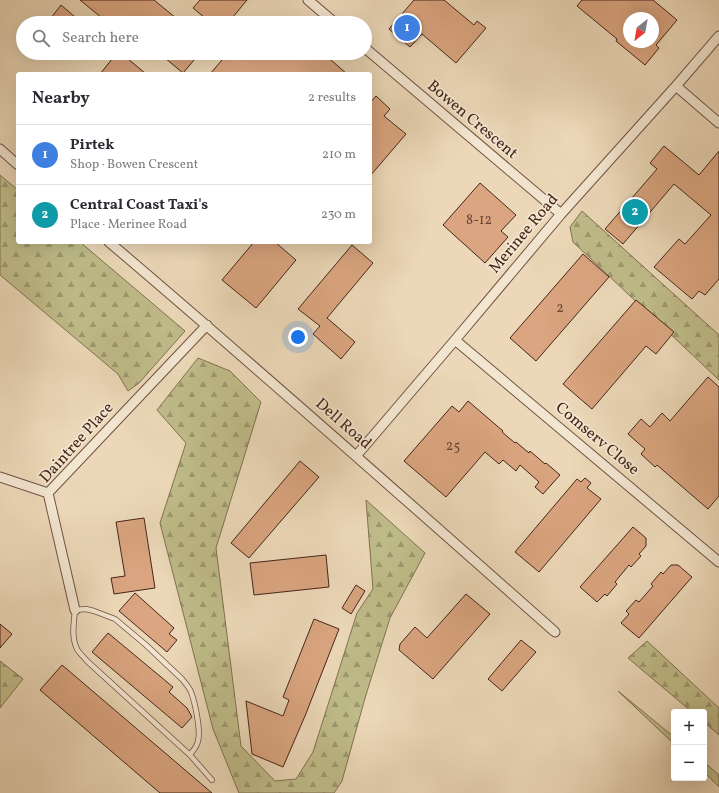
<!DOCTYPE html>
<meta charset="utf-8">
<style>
body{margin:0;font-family:Vollkorn,serif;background:#f2f2f3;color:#2b2b33}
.controls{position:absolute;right:12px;bottom:12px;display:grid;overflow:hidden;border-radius:4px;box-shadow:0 4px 16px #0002}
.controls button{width:36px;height:36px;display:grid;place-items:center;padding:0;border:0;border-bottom:1px solid #e1e1e2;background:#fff;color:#2b2b33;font:20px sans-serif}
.compass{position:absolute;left:623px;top:12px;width:36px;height:36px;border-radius:50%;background:#fff;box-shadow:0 4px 16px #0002;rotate:211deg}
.you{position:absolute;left:298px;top:337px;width:14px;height:14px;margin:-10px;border:3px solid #fff;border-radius:50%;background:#1a73e8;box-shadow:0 0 0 6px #1a73e833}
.badge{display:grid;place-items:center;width:26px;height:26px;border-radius:50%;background:#ea580c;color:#fff;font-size:13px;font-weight:700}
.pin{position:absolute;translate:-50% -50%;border:2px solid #fff;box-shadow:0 1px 4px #0006}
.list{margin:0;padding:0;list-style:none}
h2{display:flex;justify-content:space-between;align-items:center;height:52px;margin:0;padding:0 16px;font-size:17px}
h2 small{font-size:13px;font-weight:400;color:#7c7c81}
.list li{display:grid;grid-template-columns:26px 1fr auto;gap:12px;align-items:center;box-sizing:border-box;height:60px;padding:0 16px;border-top:1px solid #e1e1e2}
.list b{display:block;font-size:15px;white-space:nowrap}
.list p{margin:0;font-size:13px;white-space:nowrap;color:#7c7c81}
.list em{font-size:13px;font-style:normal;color:#7c7c81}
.icon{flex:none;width:22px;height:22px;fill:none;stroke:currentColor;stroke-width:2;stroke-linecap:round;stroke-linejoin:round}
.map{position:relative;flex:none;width:719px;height:793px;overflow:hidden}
.search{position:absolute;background:#fff;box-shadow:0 4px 16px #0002;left:16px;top:16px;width:356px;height:44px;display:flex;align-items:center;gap:10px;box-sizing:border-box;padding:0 14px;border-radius:22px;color:#7c7c81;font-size:15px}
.panel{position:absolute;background:#fff;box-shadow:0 4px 16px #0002;left:16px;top:72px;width:356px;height:172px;border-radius:4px}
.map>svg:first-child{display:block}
</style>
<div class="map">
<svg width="719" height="793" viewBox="0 0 719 793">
<defs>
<pattern id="forest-firs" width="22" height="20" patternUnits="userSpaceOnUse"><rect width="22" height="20" fill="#bfbc89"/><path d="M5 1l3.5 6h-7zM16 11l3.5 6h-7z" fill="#9d996f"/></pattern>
</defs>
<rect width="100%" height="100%" fill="#ecd8b8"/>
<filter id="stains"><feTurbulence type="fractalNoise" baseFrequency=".005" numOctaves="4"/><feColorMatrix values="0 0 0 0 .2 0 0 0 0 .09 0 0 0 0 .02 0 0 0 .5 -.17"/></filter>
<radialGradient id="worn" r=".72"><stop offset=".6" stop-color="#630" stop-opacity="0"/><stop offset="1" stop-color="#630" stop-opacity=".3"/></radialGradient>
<!-- forest -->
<path fill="url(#forest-firs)" stroke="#827152" d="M 0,175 L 18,190 L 18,242 L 80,242 L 185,331 L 139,383 L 128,391 L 118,374 L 0,275 Z
M 582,211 L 719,335 L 719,380 L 573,242 L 570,227 Z
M 198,358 L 230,371 L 261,402 L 216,548 L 241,746 L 275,781 L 296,779 L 313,752 L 357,613 L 373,589 L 366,500 L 425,553 L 390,618 L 365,698 L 342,781 L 334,793 L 239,793 L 213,729 L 160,523 L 186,443 L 157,410 Z
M 647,641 L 719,708 L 719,735 L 704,722 L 704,712 L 692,712 L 628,658 Z
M 0,661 L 23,679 L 0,708 Z
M 618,691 L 674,737 L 674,744 Z
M 704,762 L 719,775 L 719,787 L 704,772 Z"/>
<!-- building -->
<path fill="#daa580" stroke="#45261a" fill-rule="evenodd" d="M 80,0 L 154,0 L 182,23 L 108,23 Z
M 200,0 L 247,0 L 228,23 L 211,23 L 193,8 Z
M 414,0 L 444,0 L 474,25 L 477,21 L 486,28 L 456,63 L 422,34 L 410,47 L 389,29 Z
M 582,0 L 653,0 L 677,20 L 656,45 L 659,48 L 645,65 L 616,41 L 617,39 L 577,6 ZM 629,18 L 653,18 L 653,42 L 629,42 Z
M 61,5 L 82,23 L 47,23 Z
M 117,53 L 121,53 L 146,74 L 100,74 Z
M 159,53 L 200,53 L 183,73 Z
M 228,53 L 323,53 L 347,74 L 210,74 Z
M 376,96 L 390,109 L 384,116 L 406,134 L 370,176 L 370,103 Z
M 664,146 L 699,175 L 719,151 L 719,279 L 705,295 L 699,291 L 692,299 L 654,267 L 679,239 L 685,244 L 711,215 L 674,184 L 623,244 L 605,229 L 657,169 L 650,163 Z
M 480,183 L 516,215 L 501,231 L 508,237 L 485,263 L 443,225 Z
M 254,242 L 275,242 L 296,260 L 256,308 L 222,280 Z
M 352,245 L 373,263 L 327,318 L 355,342 L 341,359 L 313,334 L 320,326 L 298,309 Z
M 583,254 L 609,277 L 536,361 L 510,338 Z
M 636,300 L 674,332 L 656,354 L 646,346 L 592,409 L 563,384 Z
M 708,377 L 719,387 L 719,496 L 708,509 L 657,465 L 655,467 L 641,454 L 645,449 L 628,434 L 641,419 L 650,427 L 662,413 L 670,421 Z
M 468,401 L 503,431 L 502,432 L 515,443 L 516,442 L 529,453 L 530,451 L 545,464 L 546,463 L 560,475 L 543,494 L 535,487 L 539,482 L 520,465 L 516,471 L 503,460 L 499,464 L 485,452 L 446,497 L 404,461 L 452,406 L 459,412 Z
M 300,461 L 319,477 L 249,558 L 231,543 Z
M 585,478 L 591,483 L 587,488 L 601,499 L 539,572 L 515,552 L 577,479 L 581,482 Z
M 144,518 L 155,588 L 114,594 L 111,578 L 125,576 L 116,522 Z
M 633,527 L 646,538 L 646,546 L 639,554 L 641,556 L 631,567 L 629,565 L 615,582 L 617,584 L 607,596 L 605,594 L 597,602 L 580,587 Z
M 326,555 L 329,587 L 254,595 L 250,563 Z
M 671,565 L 678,565 L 692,577 L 639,638 L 621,623 L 629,614 L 626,611 L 636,600 L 639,602 L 653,586 L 651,584 L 661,572 L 663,574 Z
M 356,585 L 365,591 L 351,614 L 342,608 Z
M 135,593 L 174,628 L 169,634 L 177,640 L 167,652 L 119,611 Z
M 466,594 L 490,614 L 433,679 L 399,650 L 400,644 L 415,627 L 427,638 Z
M 314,619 L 339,629 L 305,716 L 283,767 L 252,754 L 246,701 L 283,716 L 289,700 L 283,697 Z
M 0,624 L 12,634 L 0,648 Z
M 108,633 L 173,687 L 169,692 L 187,708 L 192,717 L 182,728 L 92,652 Z
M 521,640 L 536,652 L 502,691 L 488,679 Z
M 62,665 L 212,793 L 160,793 L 40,690 Z"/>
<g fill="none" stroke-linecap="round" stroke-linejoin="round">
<defs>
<path id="service" d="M 86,609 L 94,611 L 115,619 L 146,645 L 182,679 C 185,683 189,687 191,692 C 195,702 201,731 198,741 C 197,747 193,750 190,755 L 87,661 C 84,657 79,653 77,649 C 71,637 74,622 75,610 Z
M 190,755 L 212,780"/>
<path id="minor" d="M 308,0 L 335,23
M 365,48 L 561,214
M 676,86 L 719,123
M 0,149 L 18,165
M 109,242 C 260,370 407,501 555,632
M 455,340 L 719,562
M 356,456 L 455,340 L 561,214 L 676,86 L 719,36
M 0,477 L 48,493
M 75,610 L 48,493 L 207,325"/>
</defs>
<!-- service casing -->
<use href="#service" stroke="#6f5242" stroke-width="6"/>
<!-- minor casing -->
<use href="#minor" stroke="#6f5242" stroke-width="11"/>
<!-- service -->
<use href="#service" stroke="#f3e6d1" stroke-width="4.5"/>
<!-- minor -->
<use href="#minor" stroke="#f3e6d1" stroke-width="9"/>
</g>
<g text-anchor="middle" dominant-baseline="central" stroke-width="3.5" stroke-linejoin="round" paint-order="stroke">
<!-- number labels -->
<g font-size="14" fill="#6a4634">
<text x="479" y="220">8-12</text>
<text x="560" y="308">2</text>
<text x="453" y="446">25</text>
</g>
<!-- street labels -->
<g font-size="16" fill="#45261a" stroke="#f3e6d1">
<text transform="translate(472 120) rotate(40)">Bowen Crescent</text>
<text transform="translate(524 234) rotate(-50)">Merinee Road</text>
<text transform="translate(343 424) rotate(41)">Dell Road</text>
<text transform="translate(597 439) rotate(40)">Comserv Close</text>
<text transform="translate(77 443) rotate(-48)">Daintree Place</text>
</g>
</g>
<rect width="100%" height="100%" filter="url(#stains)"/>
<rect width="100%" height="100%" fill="url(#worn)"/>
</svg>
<div class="controls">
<button>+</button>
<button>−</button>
</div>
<svg class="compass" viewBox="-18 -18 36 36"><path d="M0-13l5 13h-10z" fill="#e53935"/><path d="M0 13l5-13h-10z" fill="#7c7c81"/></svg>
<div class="you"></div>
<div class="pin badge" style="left:407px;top:28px;background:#3f7fe0">1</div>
<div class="pin badge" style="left:635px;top:212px;background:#0f9aa8">2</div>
<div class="search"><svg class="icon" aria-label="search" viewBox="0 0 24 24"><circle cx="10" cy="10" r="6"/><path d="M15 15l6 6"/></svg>Search here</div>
<section class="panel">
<h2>Nearby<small>2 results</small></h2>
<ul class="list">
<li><span class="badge" style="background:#3f7fe0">1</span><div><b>Pirtek</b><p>Shop · Bowen Crescent</p></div><em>210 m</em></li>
<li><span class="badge" style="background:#0f9aa8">2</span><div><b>Central Coast Taxi's</b><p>Place · Merinee Road</p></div><em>230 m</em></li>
</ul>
</section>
</div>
